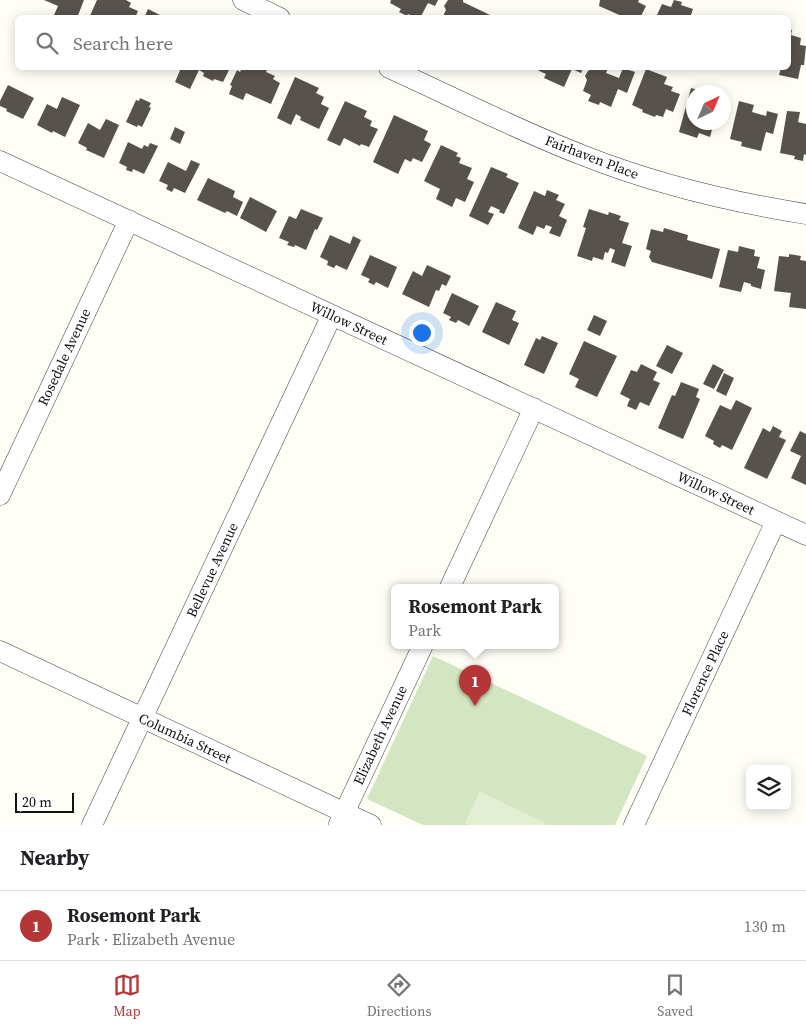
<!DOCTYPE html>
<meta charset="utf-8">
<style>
body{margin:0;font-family:"Source Serif 4",serif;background:#f6f6f6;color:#202124}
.controls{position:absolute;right:15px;bottom:15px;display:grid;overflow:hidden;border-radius:8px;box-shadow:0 2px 12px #0003}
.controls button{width:45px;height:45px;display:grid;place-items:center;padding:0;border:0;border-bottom:1px solid #e0e0e0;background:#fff;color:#202124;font:25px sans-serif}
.compass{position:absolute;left:686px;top:85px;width:45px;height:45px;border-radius:50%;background:#fff;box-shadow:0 2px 12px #0003;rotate:44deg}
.scale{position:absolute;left:15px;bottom:12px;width:59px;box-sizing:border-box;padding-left:5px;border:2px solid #111;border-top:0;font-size:14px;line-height:18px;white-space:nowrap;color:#111;-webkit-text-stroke:4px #fff;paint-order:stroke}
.you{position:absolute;left:421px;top:332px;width:18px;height:18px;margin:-12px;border:4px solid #fff;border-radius:50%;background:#1a73e8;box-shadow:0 0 0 8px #1a73e833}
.badge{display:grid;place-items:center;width:32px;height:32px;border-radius:50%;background:#b43637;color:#fff;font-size:16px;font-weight:700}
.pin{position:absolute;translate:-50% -41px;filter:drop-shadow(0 1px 2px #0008)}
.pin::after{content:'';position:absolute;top:26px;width:18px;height:15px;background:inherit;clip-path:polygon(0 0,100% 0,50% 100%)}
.popup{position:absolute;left:391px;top:584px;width:168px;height:65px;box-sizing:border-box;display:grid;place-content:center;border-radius:8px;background:#fff;filter:drop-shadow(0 1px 4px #0005);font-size:16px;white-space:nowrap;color:#757577}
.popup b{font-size:19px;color:#202124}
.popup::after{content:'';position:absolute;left:50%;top:100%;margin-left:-10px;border:10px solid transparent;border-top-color:#fff}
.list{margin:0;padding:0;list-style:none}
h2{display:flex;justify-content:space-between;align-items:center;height:65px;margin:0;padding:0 20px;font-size:21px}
h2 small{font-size:16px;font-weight:400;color:#757577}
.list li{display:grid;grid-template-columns:32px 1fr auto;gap:15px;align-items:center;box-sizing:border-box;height:70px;padding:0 20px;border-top:1px solid #e0e0e0}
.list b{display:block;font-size:19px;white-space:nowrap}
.list p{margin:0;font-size:16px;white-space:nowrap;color:#757577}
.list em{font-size:16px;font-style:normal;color:#757577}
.icon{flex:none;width:28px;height:28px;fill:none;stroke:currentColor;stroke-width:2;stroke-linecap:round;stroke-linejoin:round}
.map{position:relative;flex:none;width:806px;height:825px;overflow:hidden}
.search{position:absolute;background:#fff;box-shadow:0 2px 12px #0003;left:15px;right:15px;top:15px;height:55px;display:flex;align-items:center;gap:12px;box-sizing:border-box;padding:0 18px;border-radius:8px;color:#757577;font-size:19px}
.sheet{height:135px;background:#fff}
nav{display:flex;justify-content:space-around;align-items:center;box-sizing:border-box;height:70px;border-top:1px solid #e0e0e0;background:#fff;font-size:14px;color:#757577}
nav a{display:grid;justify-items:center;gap:2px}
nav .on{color:#b43637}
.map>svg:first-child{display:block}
</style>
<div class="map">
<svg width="806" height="825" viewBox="0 0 806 825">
<rect width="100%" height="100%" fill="#fefdf6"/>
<!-- green -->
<path fill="#d3e6c1" d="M 433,656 L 647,756 L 615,825 L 423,825 L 367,799 Z"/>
<!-- pitch -->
<path fill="#e4eed2" d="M 480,791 L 545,823 L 545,825 L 469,825 L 465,823 Z"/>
<!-- building -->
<path fill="#58524e" d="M 44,0 L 84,0 L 77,18 L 59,18 L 54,15 L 58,6 Z
M 97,0 L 126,0 L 131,3 L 129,7 L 138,11 L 135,18 L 89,18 Z
M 391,0 L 438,0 L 435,6 L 428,3 L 420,18 L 416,18 L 408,14 L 407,16 L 399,12 L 401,9 L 390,3 Z
M 448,0 L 463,0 L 463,2 L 490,15 L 489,18 L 442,18 L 446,10 L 444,6 Z
M 600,0 L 639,0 L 638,2 L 646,6 L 640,18 L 626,18 L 599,6 Z
M 674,0 L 682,2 L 681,5 L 693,9 L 690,18 L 653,18 L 657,15 L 662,4 L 671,7 Z
M 148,9 L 166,18 L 144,18 Z
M 788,29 L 792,30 L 791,35 L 801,38 L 800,45 L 806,46 L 804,65 L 801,65 L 798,79 L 779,75 L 781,68 L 788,68 Z
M 181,68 L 230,68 L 223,82 L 214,79 L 213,81 L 203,76 L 204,73 L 199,70 L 190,89 L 175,82 Z
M 242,68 L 268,68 L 266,72 L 275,76 L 273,79 L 280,83 L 271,104 L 246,93 L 243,100 L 229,94 L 232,86 L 230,85 L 237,70 L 240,72 Z
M 536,68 L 583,68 L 581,73 L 572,69 L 564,87 L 544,78 L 546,74 L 535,69 Z
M 592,68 L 608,68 L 606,73 L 619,78 L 623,68 L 635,72 L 627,93 L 618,89 L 611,107 L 600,102 L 599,105 L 588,101 L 591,95 L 583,91 L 587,80 L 585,76 L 588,71 Z
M 646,69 L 667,77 L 664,84 L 673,87 L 671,91 L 680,94 L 673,112 L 666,109 L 663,117 L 656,115 L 655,117 L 642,112 L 643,110 L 632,105 Z
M 295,77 L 319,88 L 316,93 L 324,97 L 321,104 L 329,108 L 319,129 L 300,120 L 301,117 L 296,114 L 291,125 L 277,118 Z
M 8,85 L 34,98 L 23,119 L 6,111 L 7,109 L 0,106 L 0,101 Z
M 691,88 L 705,92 L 694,92 L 694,122 L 714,122 L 710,137 L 699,133 L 697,138 L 679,132 Z
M 62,97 L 80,105 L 65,137 L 53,131 L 52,133 L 37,125 L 47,104 L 57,109 Z
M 140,98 L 151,103 L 149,107 L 151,108 L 142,127 L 138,125 L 137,127 L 126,122 L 136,100 L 139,101 Z
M 345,101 L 367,111 L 364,117 L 372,121 L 370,126 L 378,129 L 369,147 L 361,144 L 360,146 L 344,138 L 340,146 L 327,140 Z
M 739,101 L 754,105 L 752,112 L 766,116 L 767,111 L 778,114 L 773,134 L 766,132 L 761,151 L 741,146 L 742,142 L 730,139 Z
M 787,111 L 800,112 L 798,122 L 806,124 L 806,155 L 804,154 L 803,161 L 794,159 L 795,156 L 780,153 Z
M 394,115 L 428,131 L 424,140 L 431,144 L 422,162 L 413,158 L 411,162 L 405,159 L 398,174 L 373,162 Z
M 106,119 L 119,125 L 104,158 L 86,150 L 87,148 L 78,143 L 88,123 L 100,130 Z
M 175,127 L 185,132 L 180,144 L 170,139 Z
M 128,142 L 142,149 L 144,145 L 148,147 L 150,143 L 158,146 L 144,174 L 133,169 L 132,172 L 126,170 L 127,167 L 119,163 Z
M 441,145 L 458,153 L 456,156 L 461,158 L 459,163 L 472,168 L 467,179 L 474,182 L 465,202 L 456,198 L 452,207 L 436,199 L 440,189 L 424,181 Z
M 191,160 L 200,164 L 185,193 L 174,188 L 172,192 L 166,189 L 168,185 L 159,181 L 168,162 L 186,171 Z
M 491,167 L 508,174 L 506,177 L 519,183 L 504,214 L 499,212 L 500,210 L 491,206 L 488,212 L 494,214 L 488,225 L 469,216 Z
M 208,178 L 235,191 L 233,197 L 243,202 L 237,216 L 227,211 L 225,213 L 197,200 Z
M 547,190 L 559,195 L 556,200 L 565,204 L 559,216 L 567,220 L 560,237 L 549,233 L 552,227 L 546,225 L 544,229 L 537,226 L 533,235 L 518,228 L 534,191 L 545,196 Z
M 250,197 L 277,211 L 266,232 L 240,218 Z
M 301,209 L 323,218 L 317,230 L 315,229 L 306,250 L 295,245 L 294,247 L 287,245 L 289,242 L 279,238 L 289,216 L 296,219 Z
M 589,209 L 608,215 L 609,212 L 621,216 L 619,220 L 629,223 L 622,243 L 632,246 L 625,267 L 611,262 L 615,250 L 610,248 L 608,253 L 605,252 L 603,260 L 593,257 L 592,261 L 577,256 L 586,228 L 583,227 Z
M 664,228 L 688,235 L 687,240 L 720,249 L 712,279 L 652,262 L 649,257 L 651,251 L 646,249 L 651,229 L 663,232 Z
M 330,235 L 350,244 L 353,236 L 361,240 L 347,270 L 336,265 L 334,268 L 327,265 L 328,261 L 320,257 Z
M 739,246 L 755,250 L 754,256 L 760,257 L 757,268 L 765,270 L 761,289 L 751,286 L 751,284 L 744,282 L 741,292 L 719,287 L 728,250 L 738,252 Z
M 789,254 L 801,256 L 800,260 L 806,261 L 806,309 L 789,307 L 791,293 L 774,291 L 779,256 L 789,257 Z
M 370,255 L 397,267 L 388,288 L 376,282 L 374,285 L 368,282 L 370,279 L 361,275 Z
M 427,265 L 451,276 L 446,286 L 442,284 L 439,291 L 436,290 L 429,307 L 402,294 L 413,271 L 422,276 Z
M 452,293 L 479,306 L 469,326 L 458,320 L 456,323 L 449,320 L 451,317 L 443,313 Z
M 496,302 L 516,311 L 512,320 L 519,323 L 509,345 L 482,332 Z
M 594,315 L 607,321 L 600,336 L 587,330 Z
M 542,336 L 558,343 L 544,374 L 524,365 L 536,338 L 540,340 Z
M 584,341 L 617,356 L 597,397 L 575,387 L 579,379 L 569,374 Z
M 667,345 L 683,353 L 672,374 L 656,366 Z
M 641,364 L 657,372 L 653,380 L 660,383 L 649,406 L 640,402 L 636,410 L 627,406 L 630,399 L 620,394 L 631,370 L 637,372 Z
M 713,364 L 724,370 L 714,389 L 703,384 Z
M 724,373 L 734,378 L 726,396 L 716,391 Z
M 681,382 L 699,389 L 696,397 L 700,399 L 683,439 L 658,428 L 672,395 L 675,396 Z
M 736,400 L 752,408 L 732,450 L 722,445 L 720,448 L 713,444 L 714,441 L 705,436 L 720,405 L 731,410 Z
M 773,426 L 782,431 L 779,437 L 786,440 L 767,479 L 744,468 L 763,428 L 770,432 Z
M 800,431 L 806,434 L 806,485 L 791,478 L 801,456 L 790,451 Z"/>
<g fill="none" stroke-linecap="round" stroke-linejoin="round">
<defs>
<path id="street" d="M 243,0 L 280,18
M 389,68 C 453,97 517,130 582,155 C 655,184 730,202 806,214
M 0,161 L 806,535
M 0,495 L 129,220
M 450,587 L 534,408
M 0,651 L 371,825
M 339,824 L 423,645
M 92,825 L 332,315
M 634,825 L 776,521"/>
</defs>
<!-- street casing -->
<use href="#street" stroke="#444" stroke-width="21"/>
<!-- street -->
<use href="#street" stroke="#fff" stroke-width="20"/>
</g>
<g text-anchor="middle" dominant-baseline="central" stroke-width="5" stroke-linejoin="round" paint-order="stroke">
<!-- street labels -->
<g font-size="14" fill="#111" stroke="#fff">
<text transform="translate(592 157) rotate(21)">Fairhaven Place</text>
<text transform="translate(349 323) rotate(25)">Willow Street</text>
<text transform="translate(64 357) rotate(-65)">Rosedale Avenue</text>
<text transform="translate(716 493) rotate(25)">Willow Street</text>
<text transform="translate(212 570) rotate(-65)">Bellevue Avenue</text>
<text transform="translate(705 673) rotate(-65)">Florence Place</text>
<text transform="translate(380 735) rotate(-65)">Elizabeth Avenue</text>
<text transform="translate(185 738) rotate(25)">Columbia Street</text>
</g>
</g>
</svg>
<div class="controls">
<button><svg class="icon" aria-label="layers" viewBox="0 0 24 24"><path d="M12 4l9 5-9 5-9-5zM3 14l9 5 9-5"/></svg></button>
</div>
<svg class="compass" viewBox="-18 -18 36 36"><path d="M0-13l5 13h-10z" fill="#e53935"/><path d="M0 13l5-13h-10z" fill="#757577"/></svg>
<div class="scale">20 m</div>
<div class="you"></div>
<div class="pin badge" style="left:475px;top:706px">1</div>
<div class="popup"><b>Rosemont Park</b>Park</div>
<div class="search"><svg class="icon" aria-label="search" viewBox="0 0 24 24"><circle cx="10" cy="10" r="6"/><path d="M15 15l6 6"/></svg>Search here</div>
</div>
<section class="sheet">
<h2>Nearby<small></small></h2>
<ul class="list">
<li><span class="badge">1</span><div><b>Rosemont Park</b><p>Park · Elizabeth Avenue</p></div><em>130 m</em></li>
</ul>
</section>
<nav>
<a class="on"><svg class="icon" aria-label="map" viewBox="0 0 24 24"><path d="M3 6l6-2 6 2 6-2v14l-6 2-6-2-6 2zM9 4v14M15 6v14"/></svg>Map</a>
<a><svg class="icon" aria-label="directions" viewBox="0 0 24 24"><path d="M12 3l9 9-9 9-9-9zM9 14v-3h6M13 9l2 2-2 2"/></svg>Directions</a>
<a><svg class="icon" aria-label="saved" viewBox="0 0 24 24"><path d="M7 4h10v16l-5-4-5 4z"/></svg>Saved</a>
</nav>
